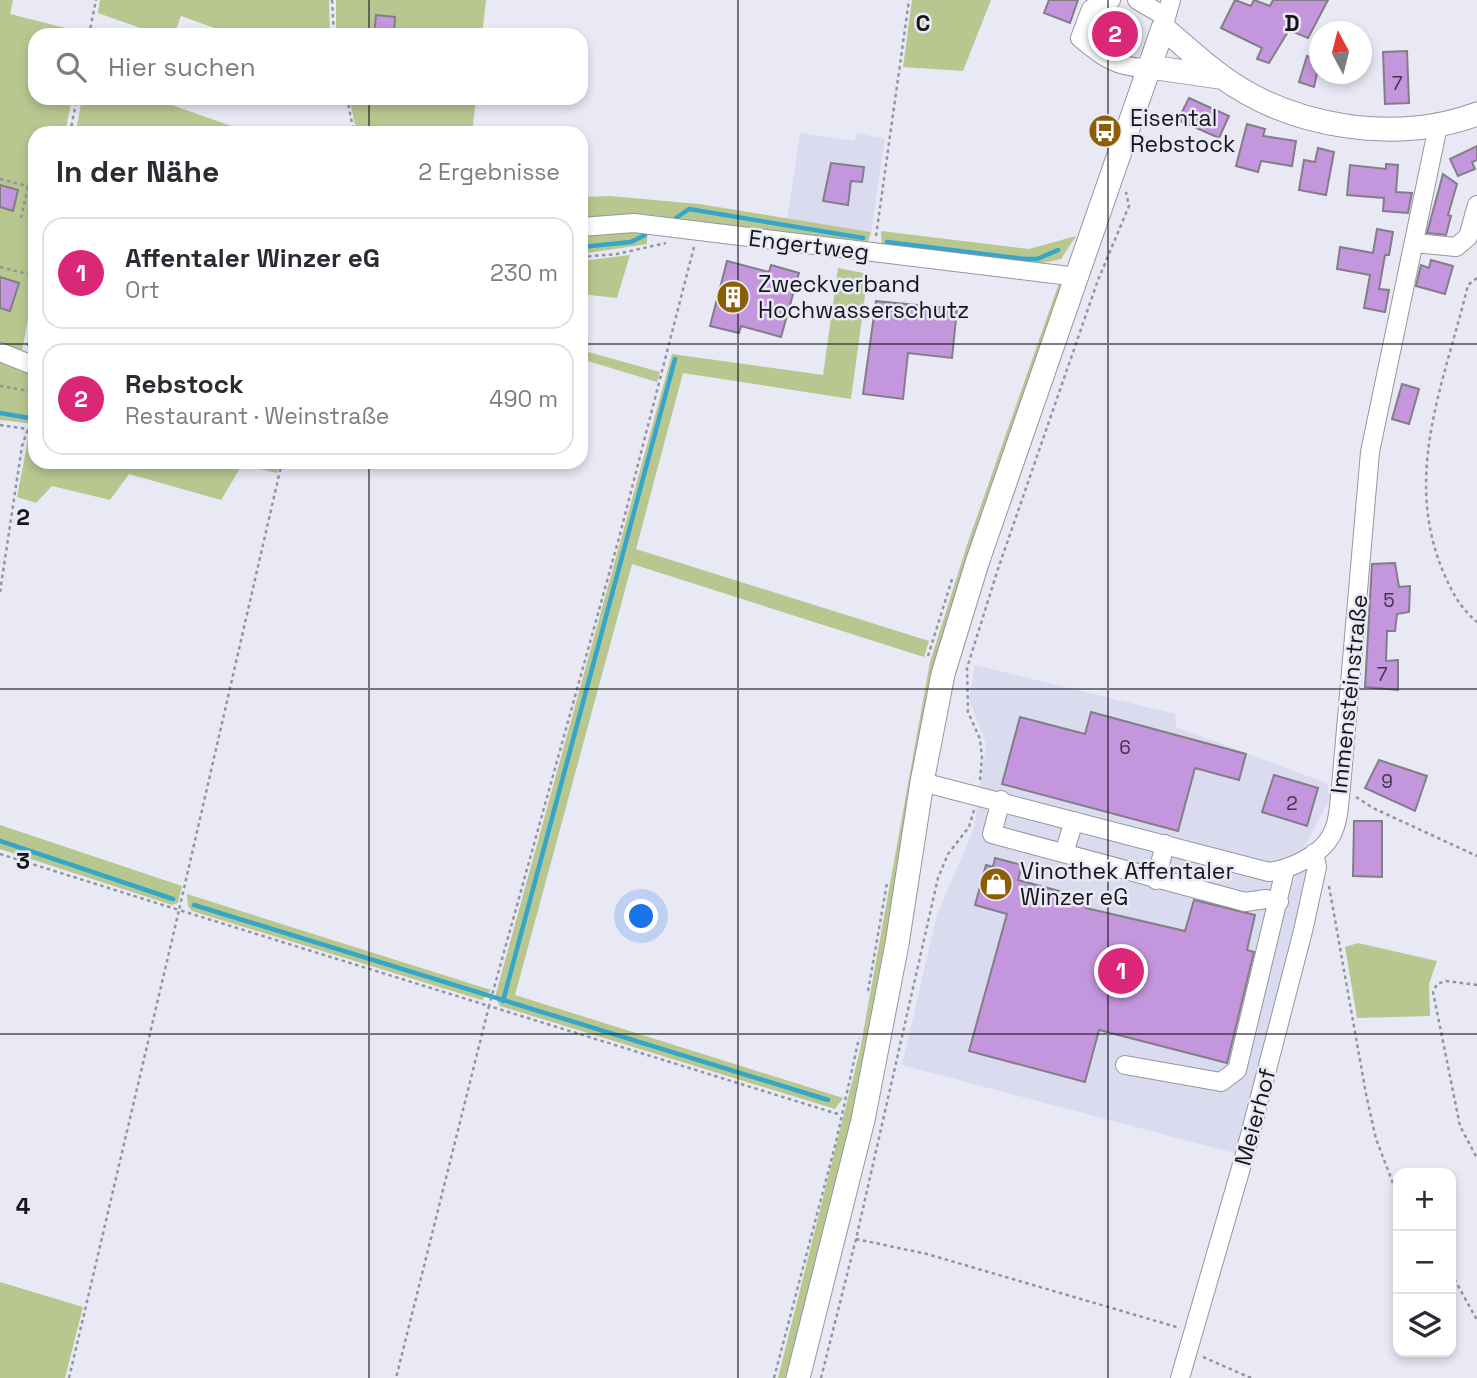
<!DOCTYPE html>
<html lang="de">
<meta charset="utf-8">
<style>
body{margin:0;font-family:"Space Grotesk",sans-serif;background:#f7f7f7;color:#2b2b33}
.controls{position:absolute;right:21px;bottom:21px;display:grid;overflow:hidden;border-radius:14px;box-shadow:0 4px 10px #0003}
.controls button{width:63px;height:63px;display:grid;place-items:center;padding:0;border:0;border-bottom:2px solid #e1e1e2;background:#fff;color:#2b2b33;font:35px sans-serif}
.compass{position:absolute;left:1309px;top:21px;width:63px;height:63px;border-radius:50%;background:#fff;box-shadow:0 4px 10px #0003;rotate:353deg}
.you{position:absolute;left:642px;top:917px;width:24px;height:24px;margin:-18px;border:5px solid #fff;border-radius:50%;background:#1a73e8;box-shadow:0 0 0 10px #1a73e833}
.badge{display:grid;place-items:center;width:46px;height:46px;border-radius:50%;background:#db2777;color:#fff;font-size:23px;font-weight:700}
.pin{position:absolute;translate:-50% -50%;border:4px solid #fff;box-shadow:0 2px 7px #0006}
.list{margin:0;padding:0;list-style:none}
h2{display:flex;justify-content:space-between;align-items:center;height:91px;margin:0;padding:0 28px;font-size:30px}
h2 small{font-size:23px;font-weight:400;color:#7c7c81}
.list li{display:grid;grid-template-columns:46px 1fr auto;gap:21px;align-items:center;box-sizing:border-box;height:112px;margin:0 14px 14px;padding:0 14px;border:2px solid #e1e1e2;border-radius:21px}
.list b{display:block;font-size:26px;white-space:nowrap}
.list p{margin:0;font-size:23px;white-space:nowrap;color:#7c7c81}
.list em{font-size:23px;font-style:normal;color:#7c7c81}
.icon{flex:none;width:38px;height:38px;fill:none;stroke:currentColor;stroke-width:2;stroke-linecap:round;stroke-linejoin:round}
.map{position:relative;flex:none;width:1477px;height:1378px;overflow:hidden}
.search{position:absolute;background:#fff;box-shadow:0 4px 10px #0003;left:28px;top:28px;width:560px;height:77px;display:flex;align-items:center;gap:18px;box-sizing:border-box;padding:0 24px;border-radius:21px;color:#7c7c81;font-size:26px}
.panel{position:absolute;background:#fff;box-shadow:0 4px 10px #0003;left:28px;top:126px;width:560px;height:343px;border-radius:21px}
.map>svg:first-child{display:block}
</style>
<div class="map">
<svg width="1477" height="1378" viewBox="0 0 1477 1378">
<rect width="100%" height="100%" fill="#e8e9f5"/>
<!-- built -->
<path fill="#dadbef" d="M 800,133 L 855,141 L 856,133 L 885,139 L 871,232 L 787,220 Z
M 975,665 L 1175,714 L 1176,727 L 1326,783 L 1332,794 L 1306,845 L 1311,876 L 1241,1155 L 902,1065 L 937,914 L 974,828 L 986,745 L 969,699 Z"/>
<!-- green -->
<path fill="#b8c790" d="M 0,0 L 13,0 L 10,14 L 85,33 L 35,35 L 35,98 L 72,98 L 65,133 L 35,133 L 35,284 L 19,366 L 35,371 L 35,424 L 0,420 Z
M 100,0 L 329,0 L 330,35 L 234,35 L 181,16 L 174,35 L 160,35 L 98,13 Z
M 336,0 L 486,0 L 482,35 L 336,35 Z
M 912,0 L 991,0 L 963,71 L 903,67 Z
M 82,98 L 152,98 L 251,133 L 81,133 L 76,131 Z
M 349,98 L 476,98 L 472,133 L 357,133 Z
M 610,196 L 699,204 L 871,232 L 868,242 L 861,246 L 581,221 L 581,197 Z
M 647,228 L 647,244 L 581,254 L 581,231 Z
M 881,231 L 1029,249 L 1076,236 L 1061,259 L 1033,265 L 882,247 Z
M 630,255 L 617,298 L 581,294 L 581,261 Z
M 838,268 L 868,274 L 851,399 L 683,373 L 636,549 L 929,641 L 924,657 L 632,564 L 515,995 L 843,1098 L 835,1109 L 500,1006 L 495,997 L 672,354 L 823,375 Z
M 1059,283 L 1064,283 L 944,631 L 932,679 L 871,1043 L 788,1378 L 778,1378 L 860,1050 L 930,662 L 967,545 Z
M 581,350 L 660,372 L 657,382 L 581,359 Z
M 35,432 L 35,462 L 280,462 L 277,473 L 242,465 L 221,500 L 129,474 L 110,500 L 52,486 L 36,503 L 17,497 L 29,434 Z
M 0,825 L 182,886 L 178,903 L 172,905 L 0,849 Z
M 187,894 L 491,990 L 482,1000 L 475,998 L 192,911 L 188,906 Z
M 1358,943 L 1437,961 L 1429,984 L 1430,1016 L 1357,1018 L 1345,947 Z
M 0,1282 L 83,1307 L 65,1378 L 0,1378 Z"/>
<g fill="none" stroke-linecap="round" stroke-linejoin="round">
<!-- stream -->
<path stroke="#33a6c9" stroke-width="4.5" d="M 676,218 L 689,209 L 863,238
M 887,242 L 1024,259 L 1037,259 L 1058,250
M 581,247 L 631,242 L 645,235
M 0,413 L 35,419
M 0,841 L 173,899
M 194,905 L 828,1100
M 503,1001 L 675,359"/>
</g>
<!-- building -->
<path fill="#c496dd" stroke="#837d86" stroke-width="2" d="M 1049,0 L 1078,0 L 1070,23 L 1044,13 Z
M 1235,0 L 1251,6 L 1254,0 L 1270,6 L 1273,0 L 1328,0 L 1308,38 L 1289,30 L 1269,63 L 1257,59 L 1262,48 L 1221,28 Z
M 1109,14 L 1134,24 L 1122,53 L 1099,39 Z
M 376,15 L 395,17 L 394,35 L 374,35 Z
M 1407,51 L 1409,103 L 1385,104 L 1383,52 Z
M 1307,56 L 1320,60 L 1314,87 L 1299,82 Z
M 1189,98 L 1229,116 L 1219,138 L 1178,120 Z
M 1247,124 L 1265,129 L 1263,136 L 1296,141 L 1292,166 L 1261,161 L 1258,172 L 1236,166 Z
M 1477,146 L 1477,160 L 1472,162 L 1475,169 L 1458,176 L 1450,159 Z
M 1318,148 L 1334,152 L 1326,195 L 1299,190 L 1304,160 L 1315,162 Z
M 831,163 L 864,167 L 862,182 L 851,181 L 848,205 L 823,201 Z
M 1386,164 L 1398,165 L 1396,192 L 1412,193 L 1408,213 L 1383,211 L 1384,198 L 1347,195 L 1350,165 L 1386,169 Z
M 1443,174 L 1457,184 L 1448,215 L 1451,216 L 1446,235 L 1427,233 Z
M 0,185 L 18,190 L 13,211 L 0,207 Z
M 1377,229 L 1393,232 L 1389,255 L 1385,255 L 1379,289 L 1389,290 L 1385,312 L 1364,308 L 1370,275 L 1337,269 L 1340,247 L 1373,253 Z
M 1431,260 L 1453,266 L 1445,294 L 1416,286 L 1421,265 L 1429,268 Z
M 727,261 L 769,272 L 771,265 L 799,273 L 781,337 L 741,326 L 739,333 L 710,326 Z
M 0,277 L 19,283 L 10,311 L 0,308 Z
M 876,301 L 957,309 L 952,358 L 908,353 L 903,399 L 863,394 Z
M 1402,384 L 1419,389 L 1409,424 L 1392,419 Z
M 1395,563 L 1399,587 L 1410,586 L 1409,612 L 1397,614 L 1395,631 L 1387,631 L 1386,661 L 1398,660 L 1398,690 L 1365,687 L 1372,564 Z
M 1091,712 L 1246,754 L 1239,780 L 1195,768 L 1178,831 L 1002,784 L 1020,717 L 1085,734 Z
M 1379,760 L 1427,776 L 1415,811 L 1365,788 Z
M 1274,775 L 1318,788 L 1307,826 L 1262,812 Z
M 1354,821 L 1382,821 L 1382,877 L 1353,876 Z
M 995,858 L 1022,865 L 1018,880 L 1089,899 L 1086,908 L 1185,931 L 1194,900 L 1255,915 L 1247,950 L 1254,952 L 1227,1063 L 1099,1030 L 1085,1082 L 969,1051 L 1007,914 L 975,905 L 986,865 L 993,867 Z"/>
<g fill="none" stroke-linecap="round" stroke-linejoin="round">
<defs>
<path id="minor" d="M 1111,0 L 1091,9 L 1080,38 C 1102,57 1120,70 1150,67
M 1137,0 L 1166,17
M 1163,28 L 1171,0
M 581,227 L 634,223 L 1078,277
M 1414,243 L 1456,247 L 1468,237 L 1477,205
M 0,352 L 35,366
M 922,782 L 1269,872 C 1290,869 1320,856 1331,836 C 1339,822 1339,803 1341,787 L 1370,452 L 1438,126
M 1001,800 L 992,834 L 1245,902 L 1266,899 L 1279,902
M 1064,853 L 1074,821
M 1156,880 L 1165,844
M 1125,1065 L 1221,1082 L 1237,1070 L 1285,870
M 1180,1378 L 1245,1154 L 1303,931 L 1317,867 L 1314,853"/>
<path id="major" d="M 1150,67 L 1219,77
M 798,1378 L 863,1120 L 897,944 L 922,782 L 943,674 L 977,563 L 1163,28 C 1183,44 1201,62 1221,76 C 1291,128 1396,144 1477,114"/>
</defs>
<!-- minor casing -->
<use href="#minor" stroke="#9596a1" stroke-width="20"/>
<!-- major casing -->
<use href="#major" stroke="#9596a1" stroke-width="25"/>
<!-- path -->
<path stroke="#93949d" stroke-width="2.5" stroke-dasharray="3.5 3.5" stroke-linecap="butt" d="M 332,0 L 334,35
M 89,35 L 96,0
M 347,98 L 354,133
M 70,133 L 77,98
M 0,179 L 35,188
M 21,218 L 28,187
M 876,236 L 909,0
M 694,247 L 619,538 L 489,1006 L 841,1115
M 581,257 L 617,254 L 666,243
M 0,267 L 35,276
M 1477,278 L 1468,285 C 1445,381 1403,472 1442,569 C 1451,590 1459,607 1477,622
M 28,346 L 35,314
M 0,386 L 35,392
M 0,425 L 28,429
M 0,592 L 22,446 L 28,429 L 35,430
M 928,656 L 953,576
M 980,780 L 982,757 L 980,739 L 968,712 L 967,668 L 998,569 L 1098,280 L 1129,206 L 1126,192
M 1356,797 L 1373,808 L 1477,856
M 0,854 L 179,910 L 282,462
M 1329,886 L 1366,1094 L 1376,1139 L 1398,1196
M 1477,985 L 1446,981 L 1437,984 L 1433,992 L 1460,1126 L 1477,1158
M 868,991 L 887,883
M 856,1239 L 927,1254 L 1180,1328
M 1451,1273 L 1477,1320
M 1203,1357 L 1251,1378
M 69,1378 L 179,910 L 489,1006 L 396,1378
M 774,1378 L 836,1142 L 859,1038
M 821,1378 L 856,1239 L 938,878 L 948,854 L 969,827 L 974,810"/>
<!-- minor -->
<use href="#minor" stroke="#fff" stroke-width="18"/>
<!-- major -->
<use href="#major" stroke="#fff" stroke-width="23"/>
</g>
<!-- grid -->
<path fill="none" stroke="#16161a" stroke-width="2" stroke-opacity="0.55" d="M 369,0 L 369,35M 738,0 L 738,1378M 1108,0 L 1108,1378M 369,98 L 369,133M 0,344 L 35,344M 581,344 L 1477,344M 369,462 L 369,1378M 0,689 L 1477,689M 0,1034 L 1477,1034"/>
<!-- icons -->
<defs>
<symbol id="bus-disc" viewBox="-11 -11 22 22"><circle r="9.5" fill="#8d5e07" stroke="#e8e9f5"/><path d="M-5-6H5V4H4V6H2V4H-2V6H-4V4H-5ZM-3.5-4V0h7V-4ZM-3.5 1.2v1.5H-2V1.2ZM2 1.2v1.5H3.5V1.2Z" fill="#fff"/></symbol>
<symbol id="building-disc" viewBox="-11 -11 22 22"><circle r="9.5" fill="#8d5e07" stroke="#e8e9f5"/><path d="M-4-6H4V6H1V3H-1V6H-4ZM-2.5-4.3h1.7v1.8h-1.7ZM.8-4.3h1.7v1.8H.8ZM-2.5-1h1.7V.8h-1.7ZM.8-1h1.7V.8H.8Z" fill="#fff"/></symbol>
<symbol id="shop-disc" viewBox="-11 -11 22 22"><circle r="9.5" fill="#8d5e07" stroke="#e8e9f5"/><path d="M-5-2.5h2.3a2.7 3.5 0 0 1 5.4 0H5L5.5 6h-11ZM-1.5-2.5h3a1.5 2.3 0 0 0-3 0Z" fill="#fff"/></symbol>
</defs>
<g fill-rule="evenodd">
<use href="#bus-disc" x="1086" y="112" width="38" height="38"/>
<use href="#building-disc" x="714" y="278" width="38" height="38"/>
<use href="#shop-disc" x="977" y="865" width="38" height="38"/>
</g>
<g text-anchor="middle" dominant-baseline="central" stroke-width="5" stroke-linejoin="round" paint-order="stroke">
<!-- number labels -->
<g font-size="19" fill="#42364b">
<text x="1397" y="83">7</text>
<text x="1389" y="600">5</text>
<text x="1382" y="674">7</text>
<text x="1125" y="747">6</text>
<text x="1387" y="781">9</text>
<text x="1292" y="803">2</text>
</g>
<!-- poi labels -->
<g font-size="23" fill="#16161a" stroke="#e8e9f5" text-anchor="start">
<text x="1130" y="118">Eisental<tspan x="1130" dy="26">Rebstock</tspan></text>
<text x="758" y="284">Zweckverband<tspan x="758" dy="26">Hochwasserschutz</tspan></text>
<text x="1020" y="871">Vinothek Affentaler<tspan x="1020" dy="26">Winzer eG</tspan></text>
</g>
<!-- street labels -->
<g font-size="23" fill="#16161a" stroke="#e8e9f5">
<text transform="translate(809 245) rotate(7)">Engertweg</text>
<text transform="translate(1349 694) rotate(-84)">Immensteinstraße</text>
<text transform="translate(1255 1117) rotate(-75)">Meierhof</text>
</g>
</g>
<g font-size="23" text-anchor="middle" font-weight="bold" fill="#16161a" stroke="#e8e9f5" stroke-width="5" stroke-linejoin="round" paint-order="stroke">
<text x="923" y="31">C</text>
<text x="1292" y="31">D</text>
<text x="23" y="525">2</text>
<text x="23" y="869">3</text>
<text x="23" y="1214">4</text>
</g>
</svg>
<div class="controls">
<button>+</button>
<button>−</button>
<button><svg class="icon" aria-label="layers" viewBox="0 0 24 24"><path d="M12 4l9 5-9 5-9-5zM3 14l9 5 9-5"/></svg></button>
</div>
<svg class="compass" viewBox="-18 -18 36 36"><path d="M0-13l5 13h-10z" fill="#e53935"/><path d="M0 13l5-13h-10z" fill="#7c7c81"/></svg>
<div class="you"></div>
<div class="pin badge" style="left:1121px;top:971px">1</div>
<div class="pin badge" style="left:1115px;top:34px">2</div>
<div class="search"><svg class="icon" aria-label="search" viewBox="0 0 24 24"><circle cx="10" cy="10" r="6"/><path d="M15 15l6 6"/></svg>Hier suchen</div>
<section class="panel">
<h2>In der Nähe<small>2 Ergebnisse</small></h2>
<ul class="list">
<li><span class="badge">1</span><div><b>Affentaler Winzer eG</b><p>Ort</p></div><em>230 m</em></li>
<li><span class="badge">2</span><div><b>Rebstock</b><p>Restaurant · Weinstraße</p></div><em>490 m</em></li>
</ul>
</section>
</div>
